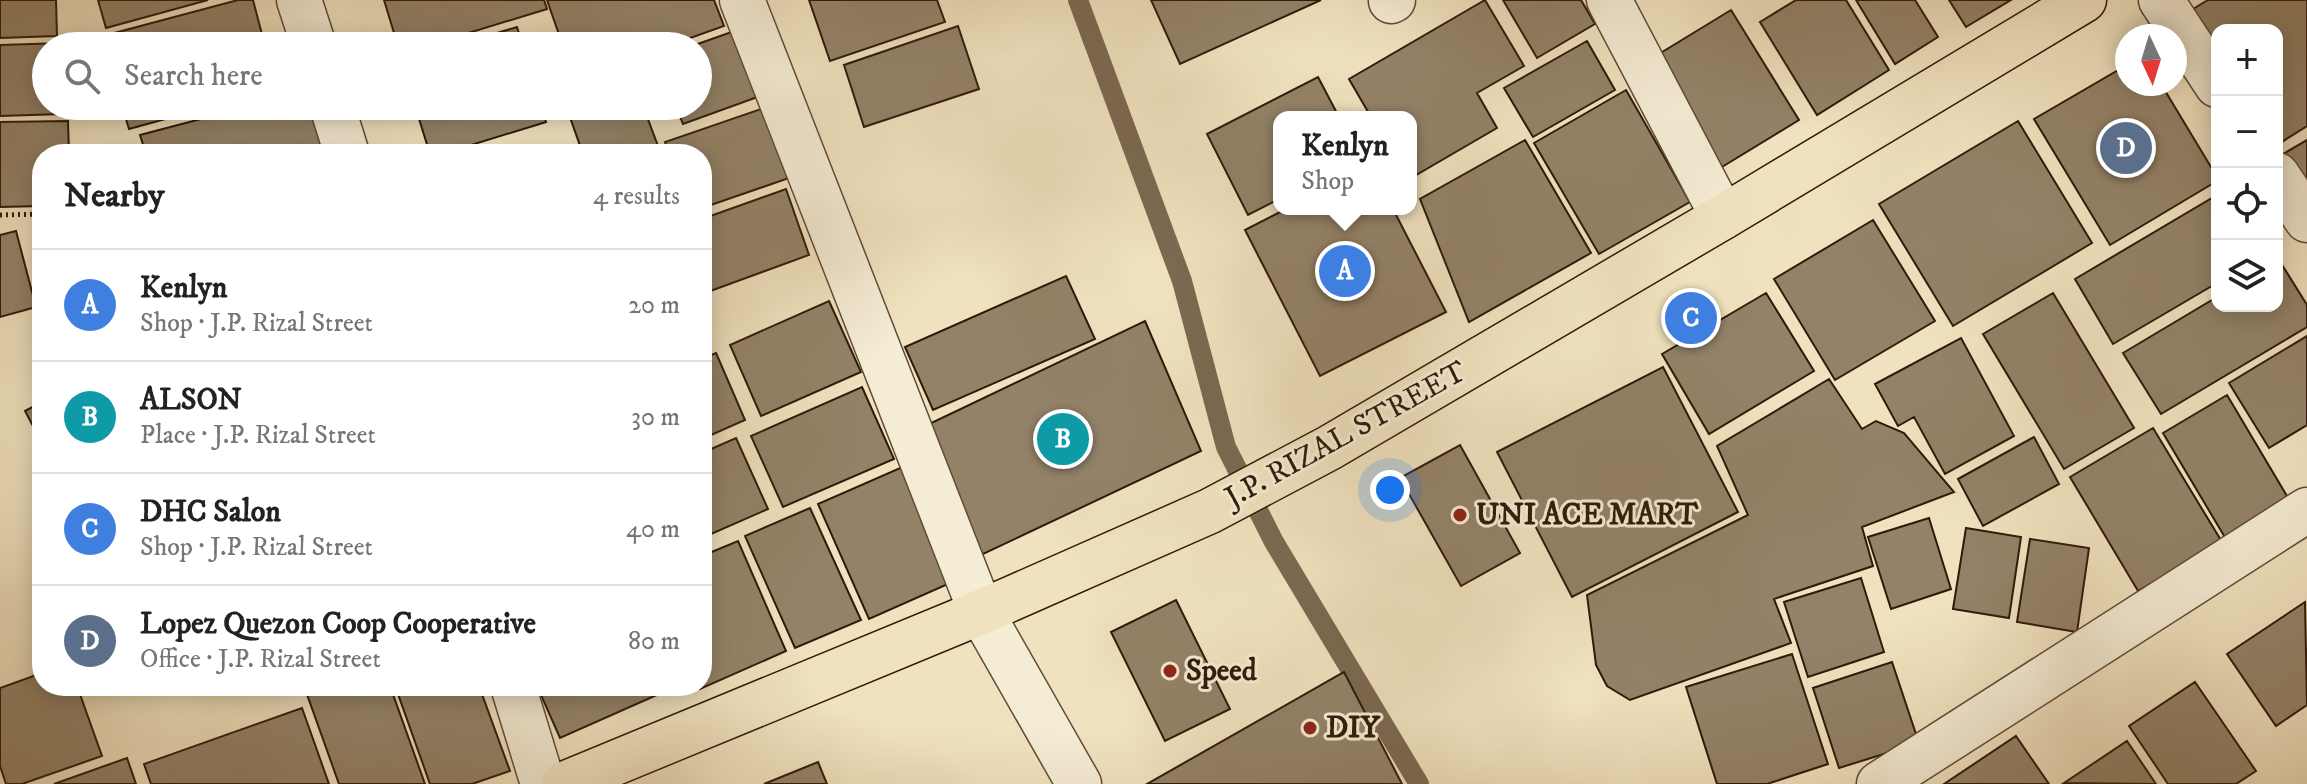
<!DOCTYPE html>
<meta charset="utf-8">
<style>
body{margin:0;font-family:"IM FELL DW Pica",serif;background:#f2f2f2;color:#222}
.controls{position:absolute;right:24px;top:24px;display:grid;overflow:hidden;border-radius:16px;box-shadow:0 4px 20px #0003}
.controls button{width:72px;height:72px;display:grid;place-items:center;padding:0;border:0;border-bottom:2px solid #e0e0e0;background:#fff;color:#222;font:40px sans-serif}
.compass{position:absolute;left:2115px;top:24px;width:72px;height:72px;border-radius:50%;background:#fff;box-shadow:0 4px 20px #0003;rotate:176deg}
.you{position:absolute;left:1390px;top:490px;width:28px;height:28px;margin:-20px;border:6px solid #fff;border-radius:50%;background:#1a73e8;box-shadow:0 0 0 12px #1a73e833}
.badge{display:grid;place-items:center;width:52px;height:52px;border-radius:50%;background:#8f2418;color:#fff;font-size:26px;font-weight:700}
.pin{position:absolute;translate:-50% -50%;border:4px solid #fff;box-shadow:0 2px 8px #0006}
.popup{position:absolute;left:1273px;top:111px;width:144px;height:104px;box-sizing:border-box;display:grid;place-content:center;border-radius:16px;background:#fff;filter:drop-shadow(0 2px 6px #0005);font-size:26px;white-space:nowrap;color:#767676}
.popup b{font-size:30px;color:#222}
.popup::after{content:'';position:absolute;left:50%;top:100%;margin-left:-16px;border:16px solid transparent;border-top-color:#fff}
.list{margin:0;padding:0;list-style:none}
h2{display:flex;justify-content:space-between;align-items:center;height:104px;margin:0;padding:0 32px;font-size:34px}
h2 small{font-size:26px;font-weight:400;color:#767676}
.list li{display:grid;grid-template-columns:52px 1fr auto;gap:24px;align-items:center;box-sizing:border-box;height:112px;padding:0 32px;border-top:2px solid #e0e0e0}
.list b{display:block;font-size:30px;white-space:nowrap}
.list p{margin:0;font-size:26px;white-space:nowrap;color:#767676}
.list em{font-size:26px;font-style:normal;color:#767676}
.icon{flex:none;width:44px;height:44px;fill:none;stroke:currentColor;stroke-width:2;stroke-linecap:round;stroke-linejoin:round}
.map{position:relative;flex:none;width:2307px;height:784px;overflow:hidden}
.search{position:absolute;background:#fff;box-shadow:0 4px 20px #0003;left:32px;top:32px;width:680px;height:88px;display:flex;align-items:center;gap:20px;box-sizing:border-box;padding:0 28px;border-radius:44px;color:#767676;font-size:30px}
.panel{position:absolute;background:#fff;box-shadow:0 4px 20px #0003;left:32px;top:144px;width:680px;height:552px;border-radius:32px}
.map>svg:first-child{display:block}
</style>
<div class="map">
<svg width="2307" height="784" viewBox="0 0 2307 784">
<rect width="100%" height="100%" fill="#f0e2bf"/>
<filter id="stains"><feTurbulence type="fractalNoise" baseFrequency=".0025" numOctaves="4"/><feColorMatrix values="0 0 0 0 .2 0 0 0 0 .09 0 0 0 0 .02 0 0 0 .5 -.17"/></filter>
<radialGradient id="worn" r=".72"><stop offset=".6" stop-color="#630" stop-opacity="0"/><stop offset="1" stop-color="#630" stop-opacity=".3"/></radialGradient>
<g fill="none" stroke-linecap="round" stroke-linejoin="round">
<!-- stream -->
<path stroke="#7b6951" stroke-width="20" d="M 1078,0 L 1182,281 L 1226,447 L 1274,542 L 1419,784"/>
</g>
<!-- building -->
<path fill="#938268" stroke="#2f1a09" stroke-width="2" d="M 0,0 L 56,0 L 57,36 L 0,38 Z
M 98,0 L 208,0 L 106,28 Z
M 238,0 L 253,0 L 265,46 L 106,46 L 103,36 Z
M 384,0 L 544,0 L 547,9 L 426,46 L 398,46 Z
M 547,0 L 714,0 L 724,26 L 668,46 L 563,46 Z
M 809,0 L 937,0 L 945,22 L 830,61 Z
M 1151,0 L 1321,0 L 1180,64 Z
M 1485,0 L 1524,66 L 1477,93 L 1497,128 L 1411,178 L 1411,117 L 1371,117 L 1349,79 Z
M 1503,0 L 1581,0 L 1595,24 L 1537,58 Z
M 1796,0 L 1846,0 L 1889,70 L 1817,115 L 1760,22 Z
M 1856,0 L 1915,0 L 1938,37 L 1895,64 Z
M 1949,0 L 2011,0 L 1966,27 Z
M 2208,0 L 2307,0 L 2307,126 L 2277,145 L 2277,30 L 2217,30 L 2217,47 L 2193,9 Z
M 1731,10 L 1799,120 L 1722,167 L 1654,57 Z
M 958,26 L 979,89 L 864,127 L 844,65 Z
M 517,27 L 523,46 L 454,46 Z
M 740,29 L 763,95 L 683,124 L 676,106 L 698,106 L 698,46 L 692,46 Z
M 1587,41 L 1615,90 L 1533,137 L 1504,88 Z
M 94,42 L 94,46 L 46,46 L 46,106 L 94,106 L 94,113 L 0,116 L 0,45 Z
M 2127,65 L 2127,84 L 2161,84 L 2217,177 L 2217,181 L 2110,245 L 2034,119 Z
M 1318,77 L 1339,117 L 1279,117 L 1279,199 L 1248,215 L 1207,134 Z
M 1626,90 L 1690,202 L 1599,254 L 1534,143 Z
M 122,106 L 213,106 L 129,129 Z
M 250,106 L 316,106 L 329,154 L 146,154 L 140,135 Z
M 415,106 L 541,106 L 546,122 L 442,154 L 430,154 Z
M 566,106 L 643,106 L 661,154 L 583,154 Z
M 767,107 L 792,177 L 702,208 L 702,154 L 669,154 L 665,142 Z
M 68,121 L 69,154 L 42,154 L 42,206 L 0,207 L 0,122 Z
M 2018,121 L 2092,243 L 1953,326 L 1879,204 Z
M 1525,140 L 1591,253 L 1469,322 L 1420,199 Z
M 2307,140 L 2307,193 L 2283,154 Z
M 560,145 L 563,154 L 532,154 Z
M 786,189 L 809,255 L 702,294 L 702,219 Z
M 2217,195 L 2217,283 L 2113,344 L 2075,279 Z
M 1286,209 L 1393,209 L 1446,312 L 1320,376 L 1245,230 Z
M 1873,220 L 1935,321 L 1835,380 L 1774,279 Z
M 16,231 L 36,307 L 0,317 L 0,235 Z
M 2279,260 L 2307,305 L 2307,327 L 2161,414 L 2123,353 L 2217,297 L 2217,306 L 2277,306 L 2277,262 Z
M 1066,276 L 1095,339 L 933,410 L 905,347 Z
M 1766,293 L 1814,371 L 1709,434 L 1662,354 Z
M 2053,293 L 2134,428 L 2064,469 L 1983,334 Z
M 829,301 L 861,372 L 761,416 L 730,345 Z
M 1145,321 L 1201,451 L 981,555 L 925,426 Z
M 2307,336 L 2307,425 L 2269,448 L 2229,383 Z
M 1961,338 L 2014,436 L 1945,474 L 1914,417 L 1898,426 L 1875,384 Z
M 716,353 L 745,420 L 702,439 L 702,359 Z
M 1663,367 L 1738,512 L 1572,597 L 1497,452 Z
M 1829,379 L 1862,429 L 1876,421 L 1904,433 L 1954,492 L 1862,527 L 1873,566 L 1774,599 L 1791,643 L 1630,700 L 1607,686 L 1596,665 L 1587,595 L 1748,515 L 1717,446 Z
M 862,387 L 894,459 L 783,507 L 751,436 Z
M 2227,395 L 2297,513 L 2233,551 L 2163,433 Z
M 42,402 L 42,443 L 25,411 Z
M 2153,428 L 2222,542 L 2138,591 L 2070,477 Z
M 2034,437 L 2059,484 L 1983,526 L 1958,479 Z
M 736,438 L 768,509 L 702,538 L 702,453 Z
M 1460,445 L 1520,553 L 1461,586 L 1400,478 Z
M 907,465 L 957,580 L 869,619 L 818,504 Z
M 810,508 L 861,620 L 795,648 L 745,536 Z
M 1929,518 L 1951,589 L 1891,609 L 1868,537 Z
M 1966,528 L 2021,537 L 2009,618 L 1953,609 Z
M 2030,539 L 2089,548 L 2077,632 L 2017,622 Z
M 738,541 L 786,651 L 700,689 L 699,686 L 702,686 L 702,556 Z
M 1861,578 L 1884,652 L 1808,677 L 1784,602 Z
M 1176,600 L 1230,709 L 1165,741 L 1111,632 Z
M 2305,602 L 2307,705 L 2276,726 L 2227,654 Z
M 1792,654 L 1828,764 L 1767,784 L 1717,784 L 1686,687 Z
M 1892,662 L 1919,743 L 1839,768 L 1813,688 Z
M 1344,672 L 1402,784 L 1147,784 Z
M 42,673 L 42,686 L 77,686 L 102,756 L 22,784 L 6,784 L 0,766 L 0,688 Z
M 2195,682 L 2256,771 L 2236,784 L 2168,784 L 2129,726 Z
M 304,686 L 390,686 L 425,784 L 339,784 Z
M 420,686 L 479,686 L 510,771 L 472,784 L 430,784 L 398,694 Z
M 537,686 L 677,686 L 560,738 Z
M 302,708 L 329,784 L 151,784 L 144,764 Z
M 2016,736 L 2049,784 L 1944,784 Z
M 2127,741 L 2156,784 L 2064,783 Z
M 127,758 L 136,784 L 54,784 Z
M 818,762 L 827,784 L 764,784 Z"/>
<g fill="none" stroke-linecap="round" stroke-linejoin="round">
<defs>
<path id="street" d="M 299,0 L 314,46
M 742,0 L 981,612 L 1079,784
M 1609,0 L 1723,217
M 2161,0 L 2217,85
M 1391,1 L 1393,0
M 332,106 L 347,154
M 2277,175 L 2307,220
M 513,686 L 543,784
M 1879,784 L 2307,510"/>
<path id="primary" d="M 564,784 L 981,612 L 1210,511 L 1329,448 L 1723,217 L 2084,0"/>
</defs>
<!-- street casing -->
<use href="#street" stroke="#5f4c36" stroke-width="47"/>
<!-- primary casing -->
<use href="#primary" stroke="#2f1a09" stroke-width="47"/>
<!-- path -->
<path stroke="#2f1a09" stroke-width="5" stroke-dasharray="2 4" stroke-linecap="butt" d="M 0,215 L 42,214"/>
<!-- street -->
<use href="#street" stroke="#f5ecd5" stroke-width="44"/>
<!-- primary -->
<use href="#primary" stroke="#f0e2bf" stroke-width="44"/>
</g>
<!-- markers -->
<g fill="#8f2418" stroke="#f5ecd5" stroke-width="3">
<circle cx="1460" cy="515" r="8"/>
<circle cx="1170" cy="671" r="8"/>
<circle cx="1310" cy="728" r="8"/>
</g>
<g text-anchor="middle" dominant-baseline="central" stroke-width="6" stroke-linejoin="round" paint-order="stroke">
<!-- street labels -->
<g font-size="30" fill="#2f1a09" stroke="#f5ecd5">
<text transform="translate(1346 435) rotate(-29)">J.P. RIZAL STREET</text>
</g>
<!-- poi labels -->
<g font-size="30" font-weight="bold" fill="#2f1a09" stroke="#f5ecd5" text-anchor="start">
<text x="1476" y="515">UNI ACE MART</text>
<text x="1186" y="671">Speed</text>
<text x="1326" y="728">DIY</text>
</g>
</g>
<rect width="100%" height="100%" filter="url(#stains)"/>
<rect width="100%" height="100%" fill="url(#worn)"/>
</svg>
<div class="controls">
<button>+</button>
<button>−</button>
<button><svg class="icon" aria-label="locate" viewBox="0 0 24 24"><circle cx="12" cy="12" r="6"/><path d="M12 2v4M12 18v4M2 12h4M18 12h4"/></svg></button>
<button><svg class="icon" aria-label="layers" viewBox="0 0 24 24"><path d="M12 4l9 5-9 5-9-5zM3 14l9 5 9-5"/></svg></button>
</div>
<svg class="compass" viewBox="-18 -18 36 36"><path d="M0-13l5 13h-10z" fill="#e53935"/><path d="M0 13l5-13h-10z" fill="#767676"/></svg>
<div class="you"></div>
<div class="pin badge" style="left:1345px;top:271px;background:#3f7fe0">A</div>
<div class="popup"><b>Kenlyn</b>Shop</div>
<div class="pin badge" style="left:1063px;top:439px;background:#0f9aa8">B</div>
<div class="pin badge" style="left:1691px;top:318px;background:#3f7fe0">C</div>
<div class="pin badge" style="left:2126px;top:148px;background:#5c6f8a">D</div>
<div class="search"><svg class="icon" aria-label="search" viewBox="0 0 24 24"><circle cx="10" cy="10" r="6"/><path d="M15 15l6 6"/></svg>Search here</div>
<section class="panel">
<h2>Nearby<small>4 results</small></h2>
<ul class="list">
<li><span class="badge" style="background:#3f7fe0">A</span><div><b>Kenlyn</b><p>Shop · J.P. Rizal Street</p></div><em>20 m</em></li>
<li><span class="badge" style="background:#0f9aa8">B</span><div><b>ALSON</b><p>Place · J.P. Rizal Street</p></div><em>30 m</em></li>
<li><span class="badge" style="background:#3f7fe0">C</span><div><b>DHC Salon</b><p>Shop · J.P. Rizal Street</p></div><em>40 m</em></li>
<li><span class="badge" style="background:#5c6f8a">D</span><div><b>Lopez Quezon Coop Cooperative</b><p>Office · J.P. Rizal Street</p></div><em>80 m</em></li>
</ul>
</section>
</div>
